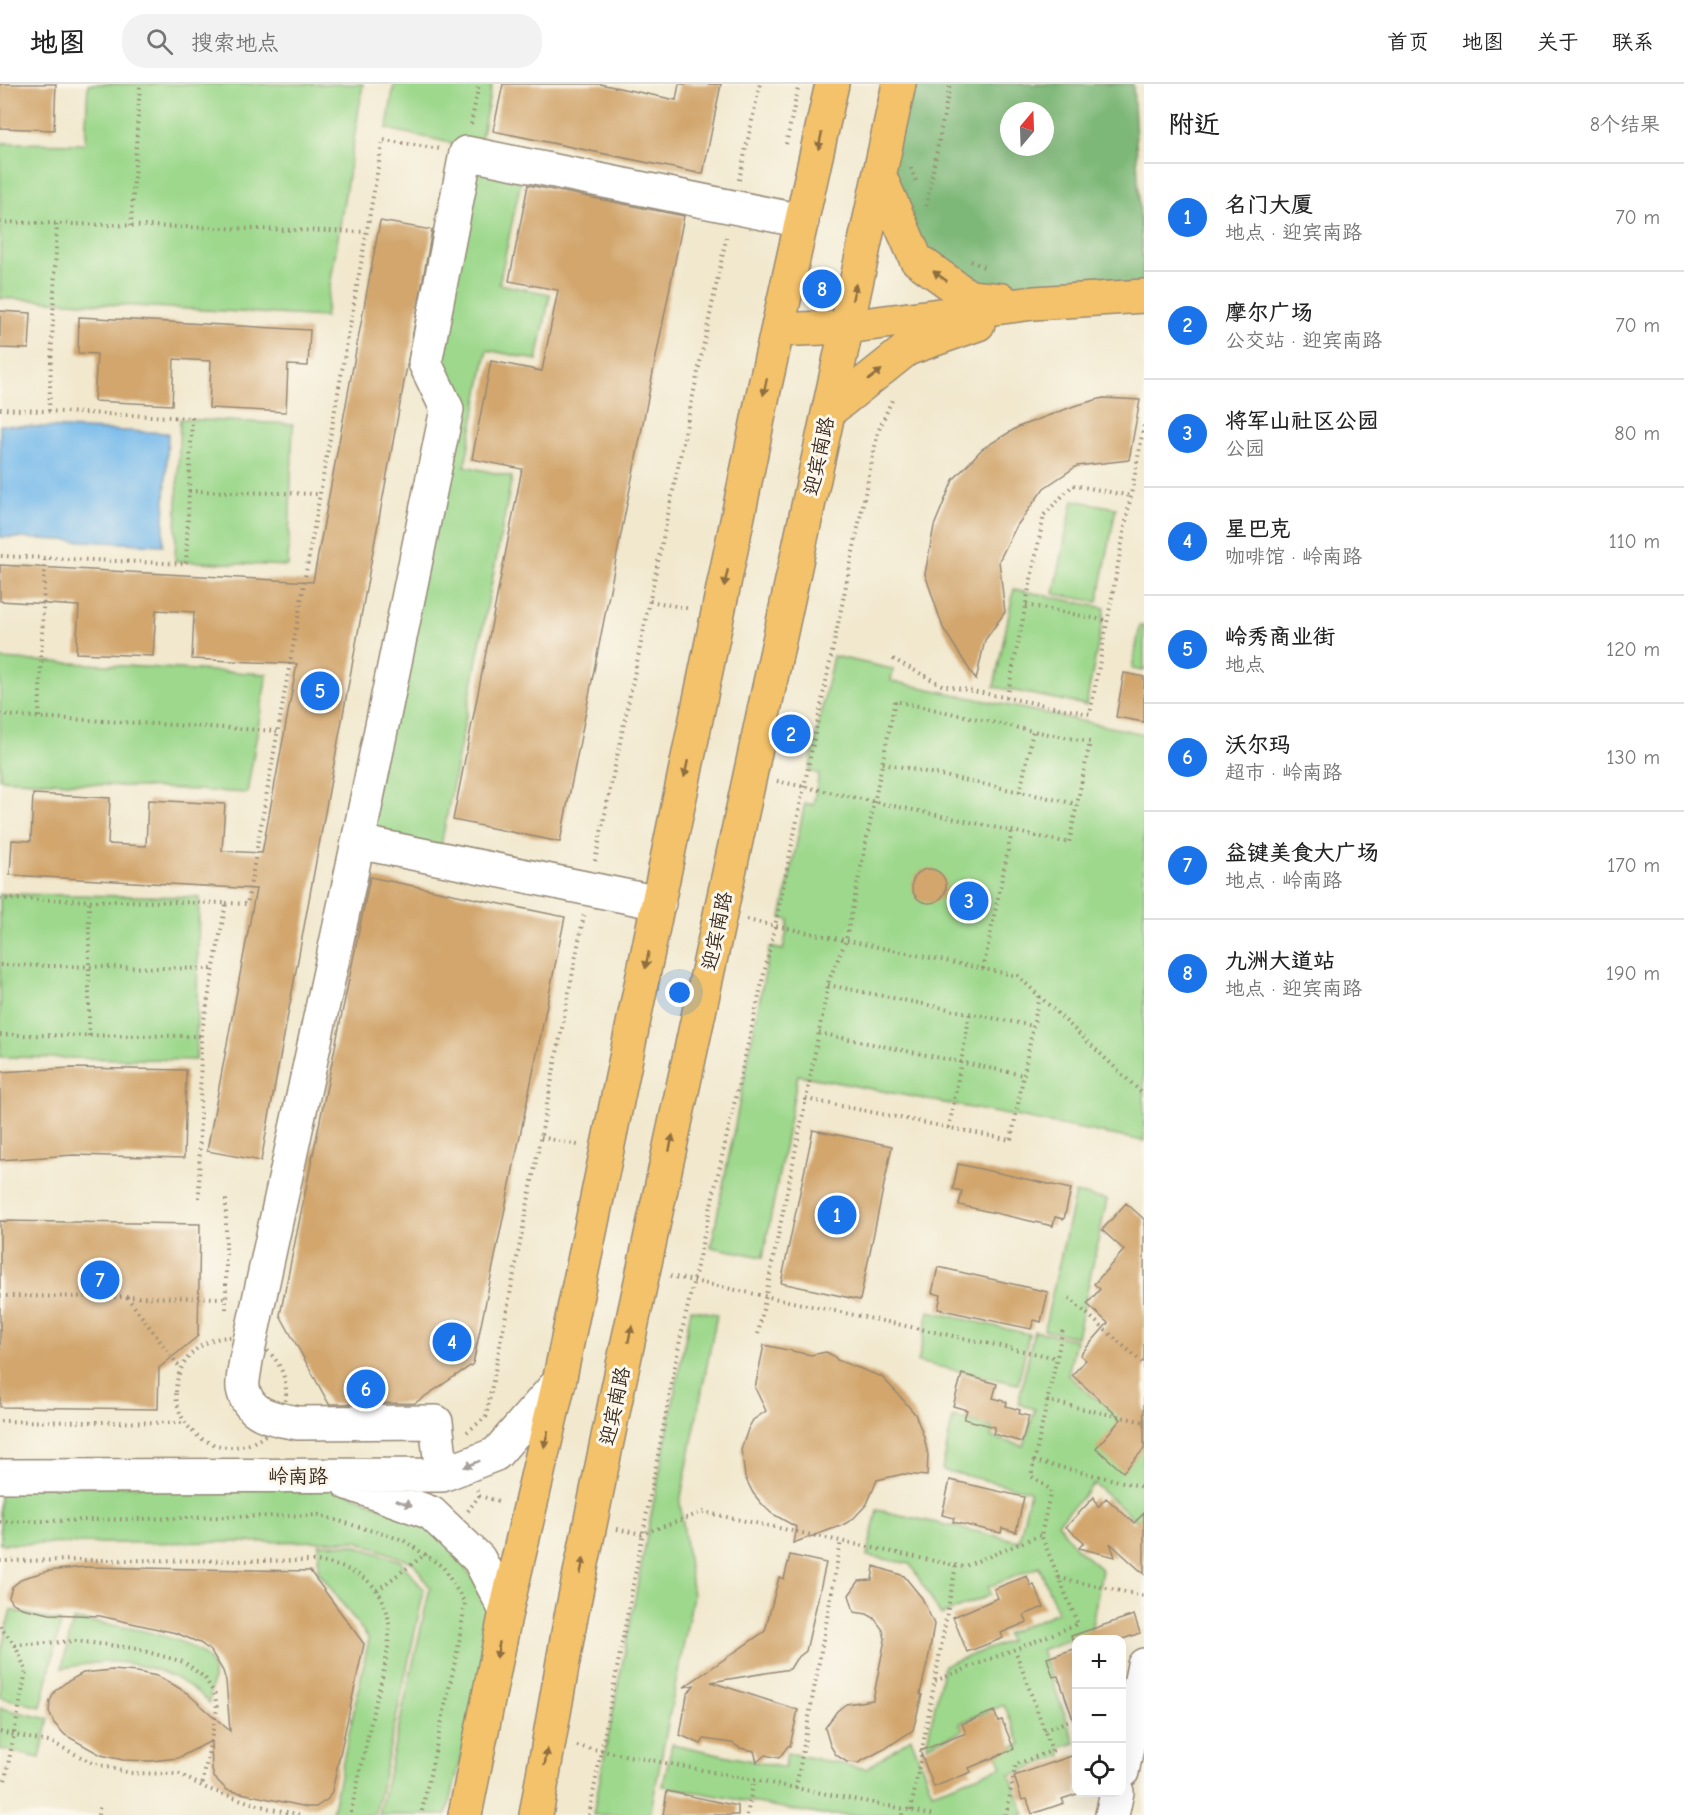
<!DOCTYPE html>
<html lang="zh">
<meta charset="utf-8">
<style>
body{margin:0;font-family:"Comic Neue","LXGW WenKai TC",sans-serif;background:#f2f2f2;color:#222}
.controls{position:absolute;right:18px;bottom:18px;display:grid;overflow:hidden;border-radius:12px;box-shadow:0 6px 24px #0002}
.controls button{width:54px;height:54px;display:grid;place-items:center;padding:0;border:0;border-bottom:2px solid #e0e0e0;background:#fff;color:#222;font:30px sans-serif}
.compass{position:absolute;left:1000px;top:18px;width:54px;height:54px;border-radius:50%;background:#fff;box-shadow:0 6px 24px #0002;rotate:19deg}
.you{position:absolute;left:680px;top:909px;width:21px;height:21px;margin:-15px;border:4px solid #fff;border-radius:50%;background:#1a73e8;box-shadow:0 0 0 9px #1a73e833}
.badge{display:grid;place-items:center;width:39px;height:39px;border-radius:50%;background:#1a73e8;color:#fff;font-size:20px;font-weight:700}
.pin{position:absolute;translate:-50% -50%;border:3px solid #fff;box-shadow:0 2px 6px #0006}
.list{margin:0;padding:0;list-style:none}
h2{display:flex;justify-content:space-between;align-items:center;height:78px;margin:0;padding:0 24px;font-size:26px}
h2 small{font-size:20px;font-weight:400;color:#767676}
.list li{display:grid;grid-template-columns:39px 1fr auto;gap:18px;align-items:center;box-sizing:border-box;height:108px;padding:0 24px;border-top:2px solid #e0e0e0}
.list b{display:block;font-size:22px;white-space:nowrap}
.list p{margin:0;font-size:20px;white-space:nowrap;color:#767676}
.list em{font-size:20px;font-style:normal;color:#767676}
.icon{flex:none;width:33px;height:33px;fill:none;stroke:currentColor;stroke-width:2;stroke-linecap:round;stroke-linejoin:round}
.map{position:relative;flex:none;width:1144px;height:1731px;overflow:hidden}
header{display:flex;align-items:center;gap:36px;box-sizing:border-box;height:84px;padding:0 30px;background:#fff;border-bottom:2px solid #e0e0e0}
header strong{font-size:28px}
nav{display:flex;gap:33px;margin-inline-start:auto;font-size:21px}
.search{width:420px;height:54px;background:#f2f2f2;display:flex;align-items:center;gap:15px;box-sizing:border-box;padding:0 21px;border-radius:24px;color:#767676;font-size:22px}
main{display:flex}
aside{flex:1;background:#fff}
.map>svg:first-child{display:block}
</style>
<header>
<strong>地图</strong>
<div class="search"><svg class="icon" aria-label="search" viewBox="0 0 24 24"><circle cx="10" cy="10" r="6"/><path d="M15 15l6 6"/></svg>搜索地点</div>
<nav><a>首页</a><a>地图</a><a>关于</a><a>联系</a></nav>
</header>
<main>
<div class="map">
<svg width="1144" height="1731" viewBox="0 0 1144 1731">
<rect width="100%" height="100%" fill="#fbf7ec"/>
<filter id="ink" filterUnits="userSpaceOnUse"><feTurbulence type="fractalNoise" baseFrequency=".0167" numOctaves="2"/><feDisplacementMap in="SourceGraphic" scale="12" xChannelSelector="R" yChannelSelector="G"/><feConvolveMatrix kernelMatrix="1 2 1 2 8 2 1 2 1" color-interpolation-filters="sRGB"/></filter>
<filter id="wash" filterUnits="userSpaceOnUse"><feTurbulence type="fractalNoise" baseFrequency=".008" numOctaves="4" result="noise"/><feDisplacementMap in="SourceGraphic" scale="24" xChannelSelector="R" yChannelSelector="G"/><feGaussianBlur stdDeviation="1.35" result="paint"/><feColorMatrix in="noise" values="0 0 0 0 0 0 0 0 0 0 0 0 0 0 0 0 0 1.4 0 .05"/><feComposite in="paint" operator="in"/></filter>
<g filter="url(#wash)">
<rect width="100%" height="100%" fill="#f1e8ce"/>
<!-- green -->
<path fill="#9dd88c" stroke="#6c8155" stroke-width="1.5" d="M 88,0 L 363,0 L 325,233 L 0,214 L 0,59 L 85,60 Z
M 394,0 L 492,0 L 479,65 L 387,45 Z
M 474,83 L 522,92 L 499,200 L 550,210 L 537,276 L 487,266 L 465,382 L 512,393 L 441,762 L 367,749 L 456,319 L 436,275 Z
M 180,335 L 293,340 L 288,482 L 175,477 Z
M 1073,416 L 1116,424 L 1098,518 L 1054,510 Z
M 1014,505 L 1105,524 L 1086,621 L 994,603 Z
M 1140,542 L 1144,542 L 1144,587 L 1132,585 Z
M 833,572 L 893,585 L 891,597 L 1144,650 L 1144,1057 L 798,991 L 763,1173 L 711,1163 L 770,863 L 783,866 L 789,836 L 781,834 L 805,719 L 813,721 L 819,690 L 809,687 Z
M 0,575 L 267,590 L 247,709 L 0,695 Z
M 0,810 L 199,813 L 196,976 L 0,973 Z
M 1075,1109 L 1107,1116 L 1077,1253 L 1044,1246 Z
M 691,1225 L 717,1230 L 680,1418 L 693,1512 L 650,1731 L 593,1731 Z
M 929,1227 L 1029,1250 L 1018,1300 L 918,1278 Z
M 1034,1247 L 1076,1256 L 1068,1291 L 1094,1314 L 1144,1327 L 1144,1443 L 1094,1400 L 1058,1439 L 1076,1464 L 1102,1486 L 1091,1547 L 1041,1566 L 1075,1659 L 1060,1664 L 1062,1672 L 1010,1691 L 1025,1731 L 822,1731 L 663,1702 L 672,1660 L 785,1684 L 787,1669 L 866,1685 L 911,1654 L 932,1708 L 1002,1683 L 996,1669 L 1021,1660 L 1004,1621 L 960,1639 L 963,1647 L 926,1662 L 944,1581 L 1009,1557 L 1006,1550 L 1058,1528 L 1039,1483 L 988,1503 L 990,1511 L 941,1531 L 910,1480 L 867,1472 L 877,1426 L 1019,1457 L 1030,1407 L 942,1386 L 953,1333 L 993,1344 L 991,1353 L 1024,1362 L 1035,1325 L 1018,1320 Z
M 329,1401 L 422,1439 L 446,1457 L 497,1528 L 447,1731 L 379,1731 L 430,1504 L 414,1479 L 357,1457 L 0,1460 L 0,1402 Z
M 319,1460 L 354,1461 L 400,1477 L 424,1506 L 375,1731 L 343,1731 L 332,1729 L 369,1555 L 318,1487 Z
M 11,1526 L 61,1538 L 41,1623 L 0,1613 L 0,1571 Z
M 73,1536 C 102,1539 210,1551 213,1587 C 214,1597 210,1609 209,1619 C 183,1591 142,1577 104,1578 C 90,1579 76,1582 62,1584 Z
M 0,1624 L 49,1635 L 40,1674 L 0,1665 Z"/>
<!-- forest -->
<path fill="#7eb878" stroke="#5c714b" stroke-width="1.5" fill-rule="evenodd" d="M 901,0 L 1133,0 L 1144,202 L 970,211 L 918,174 L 882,92 ZM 1009,27 L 1045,27 L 1045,63 L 1009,63 Z"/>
<!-- water -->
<path fill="#75b9eb" stroke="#587284" stroke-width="1.5" d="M 0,341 L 168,349 L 163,461 L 0,453 Z"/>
<g id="blocks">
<!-- building -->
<path fill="#d2a66d" d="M 0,0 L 56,0 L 54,46 L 0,44 Z
M 503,0 L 600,0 L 676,16 L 679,0 L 721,0 L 703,90 L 493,47 Z
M 528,101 L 684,132 L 560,758 L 453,736 L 522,385 L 472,375 L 491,277 L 542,287 L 558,206 L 509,197 Z
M 380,137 L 432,146 L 261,1077 L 207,1067 L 256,805 L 10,791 L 12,756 L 31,757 L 33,710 L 110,714 L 108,760 L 146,762 L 148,716 L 225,720 L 222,767 L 262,769 L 297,580 L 192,575 L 194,528 L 156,526 L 153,572 L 76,569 L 79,522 L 0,517 L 0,481 L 313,498 Z
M 0,227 L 31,229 L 29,265 L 0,264 Z
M 79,233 L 310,246 L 308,282 L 288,281 L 286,328 L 209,324 L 211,277 L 174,275 L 172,321 L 94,317 L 97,270 L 78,269 Z
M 1103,314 L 1140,316 L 1129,376 L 1077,382 L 1044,404 L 1016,443 L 999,477 L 1005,528 L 985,556 L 976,596 L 943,544 L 925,490 L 934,442 L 953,396 L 982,365 L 1018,343 L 1074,322 Z
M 1124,589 L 1144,593 L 1144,638 L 1116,633 Z
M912 802a17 17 0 1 1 34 0a17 17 0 1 1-34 0Z
M 370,793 L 565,833 L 473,1280 L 415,1319 L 329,1320 L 280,1231 Z
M 71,984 L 186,986 L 184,1074 L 74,1071 L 0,1076 L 0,988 Z
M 813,1046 L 892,1062 L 860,1216 L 781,1199 Z
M 958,1080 L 1071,1105 L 1064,1135 L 1055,1133 L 1053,1142 L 959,1121 L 962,1107 L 953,1105 Z
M 1126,1119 L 1144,1135 L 1144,1365 L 1123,1388 L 1096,1364 L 1121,1335 L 1072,1291 L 1086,1276 L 1080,1271 L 1108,1239 L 1087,1220 L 1100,1205 L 1094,1200 L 1124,1166 L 1102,1146 Z
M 0,1137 L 200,1140 L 198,1252 L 159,1284 L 158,1325 L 0,1323 Z
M 938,1183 L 1048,1208 L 1041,1238 L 1034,1236 L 1031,1245 L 938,1225 L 941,1211 L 932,1209 Z
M 764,1261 L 811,1271 L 826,1268 L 834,1272 L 837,1276 L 882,1293 L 898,1310 L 915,1330 L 924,1353 L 928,1371 L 927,1392 L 903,1390 L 877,1396 L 867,1420 L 853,1435 L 843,1441 L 793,1459 L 796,1443 L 771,1429 L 761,1419 L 753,1409 L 745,1393 L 743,1378 L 741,1366 L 748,1345 L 753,1336 L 766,1327 L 755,1304 Z
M 962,1290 L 997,1300 L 993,1314 L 1007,1318 L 1006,1322 L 1020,1326 L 1019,1330 L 1029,1332 L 1022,1358 L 993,1350 L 995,1343 L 964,1335 L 967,1326 L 953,1322 Z
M 950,1396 L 1024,1413 L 1016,1448 L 1002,1444 L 1001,1449 L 953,1438 L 954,1434 L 942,1431 Z
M 1094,1413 L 1098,1423 L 1106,1414 L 1134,1439 L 1144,1429 L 1144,1490 L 1110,1459 L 1115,1473 L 1079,1464 L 1084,1458 L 1066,1443 Z
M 790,1471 L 826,1479 L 806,1567 L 796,1575 L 790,1585 L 711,1598 L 798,1626 L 790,1662 L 788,1662 L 779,1674 L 765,1671 L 757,1678 L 754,1667 L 740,1664 L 732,1659 L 704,1655 L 701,1660 L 680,1651 L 687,1611 L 694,1601 L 684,1603 L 765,1547 L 779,1493 L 784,1495 Z
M 874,1482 L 904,1492 L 922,1514 L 934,1540 L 929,1571 L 920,1610 L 922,1611 L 913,1646 L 886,1664 L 858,1679 L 847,1678 L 836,1671 L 830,1661 L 825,1644 L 837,1627 L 846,1620 L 873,1616 L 885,1555 L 883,1546 L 874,1534 L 867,1530 L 854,1528 L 849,1511 L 859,1497 L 872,1496 Z
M 85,1483 L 310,1487 L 364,1560 L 332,1707 L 328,1715 L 316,1723 L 307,1723 L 227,1706 L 214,1693 L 212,1686 L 211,1657 L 178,1674 L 151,1677 L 123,1676 L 101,1671 L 65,1651 L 54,1639 L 49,1628 L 50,1617 L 55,1607 L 65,1599 L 83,1589 L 112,1586 L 137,1588 L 157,1592 L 174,1601 L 187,1609 L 230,1647 L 226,1597 L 223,1587 L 211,1567 L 200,1559 L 176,1549 L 100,1532 L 50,1530 L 22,1524 L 11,1518 L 9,1513 L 12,1503 L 23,1494 L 48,1487 Z
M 1027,1492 L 1031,1502 L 1034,1501 L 1044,1523 L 1024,1531 L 1027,1538 L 1001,1549 L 1003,1554 L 967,1568 L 953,1533 L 998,1514 L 994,1505 Z
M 1134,1531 L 1140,1549 L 1120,1556 L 1072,1556 L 1071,1552 Z
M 1077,1564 L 1077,1635 L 1073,1635 L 1058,1592 L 1053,1593 L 1047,1574 Z
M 994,1627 L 998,1637 L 1002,1636 L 1014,1665 L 969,1684 L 971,1688 L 934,1703 L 920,1667 L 966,1649 L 962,1640 Z
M 1077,1670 L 1077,1710 L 1062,1715 L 1064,1719 L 1032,1730 L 1027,1715 L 1022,1716 L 1014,1692 Z
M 667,1707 L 738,1722 L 738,1731 L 663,1731 Z"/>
</g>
</g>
<g filter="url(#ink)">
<use href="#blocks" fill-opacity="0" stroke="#968976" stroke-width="1.5"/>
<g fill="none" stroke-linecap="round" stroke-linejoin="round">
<defs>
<path id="minor" d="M 358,758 L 246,1276 C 245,1285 242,1296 243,1304 C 248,1332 275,1335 298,1339 L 436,1338 L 442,1391
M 659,819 L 358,758 L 447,325 L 425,279 L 466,69 L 802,137
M 0,1392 L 442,1391 L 496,1370 L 559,1298
M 348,1399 L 431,1429 L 479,1475 L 506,1527
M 1122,1688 L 1144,1581
M 1112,1731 L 1117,1708"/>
<path id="major" d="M 880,93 L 916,175 L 969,213 L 1002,216
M 778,246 L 846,243 L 1034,219 L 1144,212
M 829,327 L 907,265 L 978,240
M 465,1731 L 506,1527 L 559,1298 L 764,306 L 832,0
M 536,1731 L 570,1538 L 617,1309 L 899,0"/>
</defs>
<!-- minor casing -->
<use href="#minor" stroke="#968976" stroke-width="36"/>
<!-- major casing -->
<use href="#major" stroke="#968976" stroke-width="36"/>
<!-- path -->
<path stroke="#968976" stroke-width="4" stroke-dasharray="1.5 4.5" stroke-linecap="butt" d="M 471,40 L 479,0
M 786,60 L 799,0
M 911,84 L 917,100
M 739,96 L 760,0
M 926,122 L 950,0
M 0,138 L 366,148
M 131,142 L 140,0
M 971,177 L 986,184
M 0,325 L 192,334 L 186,480 L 0,472
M 49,327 L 57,140
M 189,407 L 320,410
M 650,517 L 691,525
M 1026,521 L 1108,537
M 893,575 L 942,601 L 1090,630 L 1144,341
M 1007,613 L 1044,431 L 1073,401 L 1131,412
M 0,631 L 277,647
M 39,633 L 45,474
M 883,679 L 1077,720
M 777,697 L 1069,759 L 1090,658 L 1033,647
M 1020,708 L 1033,647 L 895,617 L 846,856 L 829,896 L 806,1015 L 1011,1056 L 1039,912
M 595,777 L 727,150
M 0,815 L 226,819 L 201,952 L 199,1114
M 226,819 L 247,820 L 383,56 L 440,65
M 747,836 L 1018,892 L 1144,1011
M 0,881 L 214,885
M 983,885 L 1012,747
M 828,901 L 1033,942
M 819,949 L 1023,991
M 0,951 L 200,952
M 89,952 L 89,817
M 949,1044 L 970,929
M 541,1053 L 578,1061
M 670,1192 L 1057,1274
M 0,1212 L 226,1214
M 127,1213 L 181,1285
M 1069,1214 L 1144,1280
M 226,1225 L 226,1114
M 758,1250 L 806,1015
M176 1308a55 55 0 1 1 110 0a55 55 0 1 1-110 0Z
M 1047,1317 L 1144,1338
M 0,1337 L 185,1339
M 467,1348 L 486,1333 L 584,831
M 1034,1377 L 1144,1403
M 479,1412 L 502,1418
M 468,1427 L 479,1412 L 477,1406
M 0,1438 L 319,1431 L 403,1456 L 443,1483 L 465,1519 L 458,1564 L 421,1731
M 617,1445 L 642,1450 L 703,1428 L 963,1483 L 1041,1451
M 0,1477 L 85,1476 L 315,1477 C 346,1482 376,1492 386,1525 C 396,1554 380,1599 373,1628 C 366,1663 358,1697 350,1731
M 1059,1494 L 1144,1512
M 377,1506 L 430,1467
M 0,1542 L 15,1561 L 26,1587 L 5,1697
M 15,1561 L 76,1557 L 133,1564 L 184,1578 L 205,1594 L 215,1611 L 217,1625 L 202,1702
M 935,1597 L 1078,1540 L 1041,1451 L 1051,1406 L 1031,1392 L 1063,1245
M 1044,1646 L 1076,1634
M 0,1648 L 53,1659 L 93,1679 L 129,1689 L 179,1690 L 208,1705 L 267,1724 L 302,1731
M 577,1662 L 936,1731
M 796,1704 L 841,1457
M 911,1726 L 956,1481
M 98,1731 L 100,1720
M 589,1731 L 680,1256 L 775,842 L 878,348 L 892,316
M 747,1731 L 754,1696
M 902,1731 L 903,1725
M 1006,1731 L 1016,1680 L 1052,1667 L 1015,1566"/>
<!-- minor -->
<use href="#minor" stroke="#fff" stroke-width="33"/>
<!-- major -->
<use href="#major" stroke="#f3c26a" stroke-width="33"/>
</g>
<!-- one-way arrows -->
<defs><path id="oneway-solid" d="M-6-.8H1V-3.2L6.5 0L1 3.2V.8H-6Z" transform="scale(1.5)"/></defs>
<g fill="#8e6e40">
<use href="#oneway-solid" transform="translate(820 57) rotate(102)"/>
<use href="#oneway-solid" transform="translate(940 192) rotate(-144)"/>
<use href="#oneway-solid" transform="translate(854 208) rotate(-78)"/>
<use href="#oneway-solid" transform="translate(875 291) rotate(-38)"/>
<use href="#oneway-solid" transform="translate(765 303) rotate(102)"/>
<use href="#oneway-solid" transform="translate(726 494) rotate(102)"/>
<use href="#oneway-solid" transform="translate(686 685) rotate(102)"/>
<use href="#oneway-solid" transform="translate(647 876) rotate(102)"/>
<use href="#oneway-solid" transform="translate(671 1059) rotate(-78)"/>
<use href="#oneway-solid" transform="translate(630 1250) rotate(-78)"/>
<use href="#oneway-solid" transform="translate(546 1355) rotate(103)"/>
<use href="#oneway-solid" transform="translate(582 1482) rotate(-78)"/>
<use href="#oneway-solid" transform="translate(498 1566) rotate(101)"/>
<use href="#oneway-solid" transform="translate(546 1673) rotate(-80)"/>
</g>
<g fill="#a79f9a">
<use href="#oneway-solid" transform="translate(472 1380) rotate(158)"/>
<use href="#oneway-solid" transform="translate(404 1419) rotate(20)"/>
</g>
</g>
<g text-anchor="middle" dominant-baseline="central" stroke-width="6" stroke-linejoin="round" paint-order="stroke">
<!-- street labels -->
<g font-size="20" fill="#3b2a1e" stroke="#fbf7ec">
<text transform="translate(819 372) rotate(-78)">迎宾南路</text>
<text transform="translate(717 847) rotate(-78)">迎宾南路</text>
<text transform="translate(615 1322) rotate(-78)">迎宾南路</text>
<text x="298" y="1392">岭南路</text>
</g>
</g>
</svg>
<div class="controls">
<button>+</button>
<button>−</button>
<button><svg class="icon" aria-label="locate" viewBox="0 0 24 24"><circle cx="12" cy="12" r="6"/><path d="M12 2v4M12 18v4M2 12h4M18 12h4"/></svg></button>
</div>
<svg class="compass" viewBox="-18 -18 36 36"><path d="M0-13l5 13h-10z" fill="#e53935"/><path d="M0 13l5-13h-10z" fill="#767676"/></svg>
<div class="you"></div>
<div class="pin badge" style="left:837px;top:1131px">1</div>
<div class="pin badge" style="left:791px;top:650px">2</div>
<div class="pin badge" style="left:969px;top:817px">3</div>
<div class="pin badge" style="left:452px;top:1258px">4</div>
<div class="pin badge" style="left:320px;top:607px">5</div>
<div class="pin badge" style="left:366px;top:1305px">6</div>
<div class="pin badge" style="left:100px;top:1196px">7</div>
<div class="pin badge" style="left:822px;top:205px">8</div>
</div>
<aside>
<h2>附近<small>8个结果</small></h2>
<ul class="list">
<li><span class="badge">1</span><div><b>名门大厦</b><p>地点 · 迎宾南路</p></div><em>70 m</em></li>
<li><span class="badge">2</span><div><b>摩尔广场</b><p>公交站 · 迎宾南路</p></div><em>70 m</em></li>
<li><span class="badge">3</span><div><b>将军山社区公园</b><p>公园</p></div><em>80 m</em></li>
<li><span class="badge">4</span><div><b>星巴克</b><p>咖啡馆 · 岭南路</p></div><em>110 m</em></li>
<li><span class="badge">5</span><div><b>岭秀商业街</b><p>地点</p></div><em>120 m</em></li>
<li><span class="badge">6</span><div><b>沃尔玛</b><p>超市 · 岭南路</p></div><em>130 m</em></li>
<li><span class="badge">7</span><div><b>益键美食大广场</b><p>地点 · 岭南路</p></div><em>170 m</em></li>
<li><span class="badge">8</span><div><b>九洲大道站</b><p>地点 · 迎宾南路</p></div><em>190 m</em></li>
</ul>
</aside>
</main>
